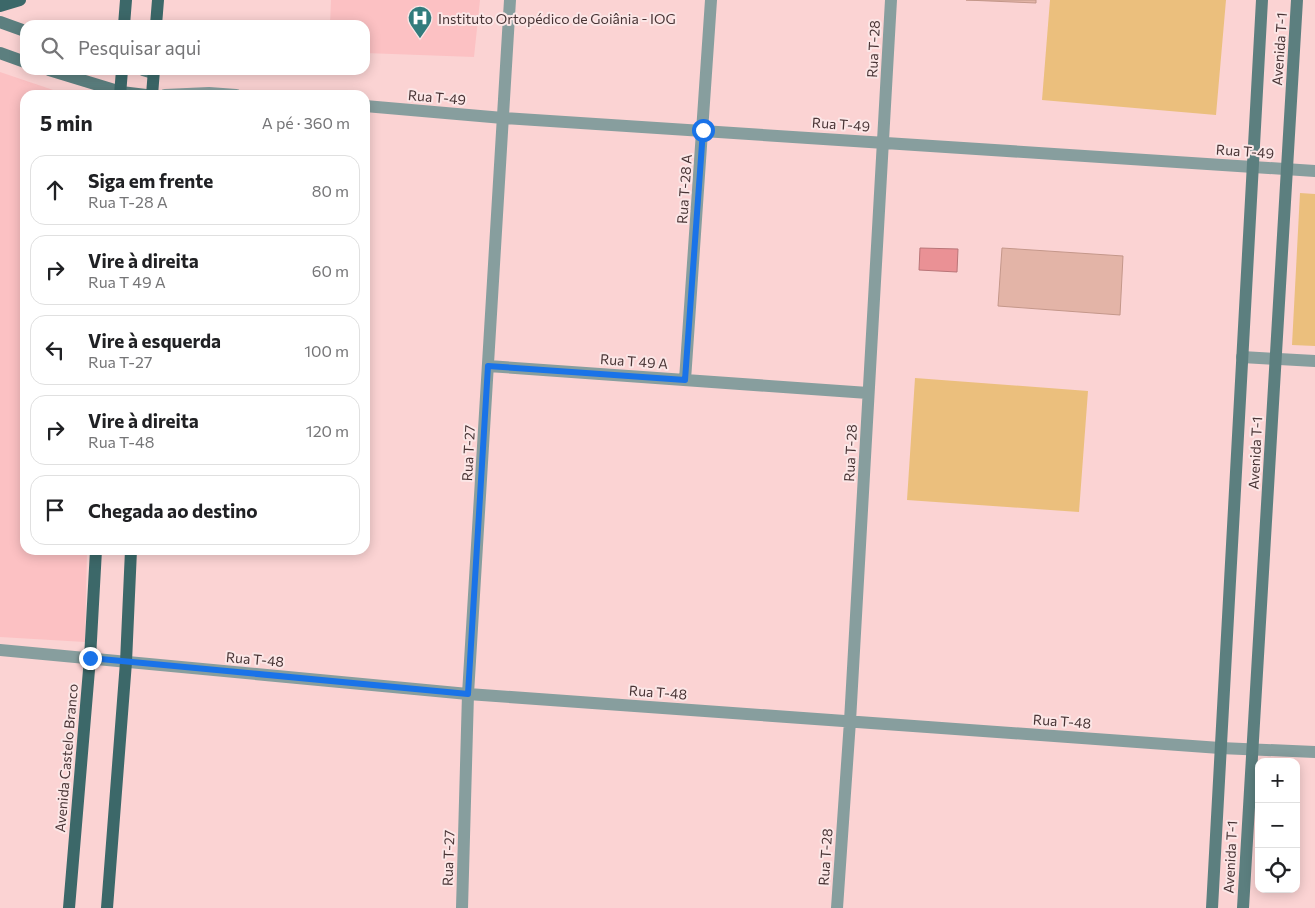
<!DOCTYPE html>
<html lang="pt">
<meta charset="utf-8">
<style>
body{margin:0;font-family:Commissioner,sans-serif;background:#f6f6f6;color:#202124}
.controls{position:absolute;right:15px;bottom:15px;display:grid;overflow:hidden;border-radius:10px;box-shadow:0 2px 12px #0003}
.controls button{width:45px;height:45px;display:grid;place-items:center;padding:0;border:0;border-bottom:1px solid #e0e0e0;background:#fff;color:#202124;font:25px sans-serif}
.stop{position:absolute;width:15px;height:15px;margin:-11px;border:4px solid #1a73e8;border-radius:50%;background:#fff}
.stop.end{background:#1a73e8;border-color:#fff;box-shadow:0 1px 5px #0008}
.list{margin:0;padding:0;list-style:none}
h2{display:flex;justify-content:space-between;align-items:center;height:65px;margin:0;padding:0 20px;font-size:21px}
h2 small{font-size:16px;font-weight:400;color:#757577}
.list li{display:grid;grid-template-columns:32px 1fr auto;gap:15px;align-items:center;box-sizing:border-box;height:70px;margin:0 10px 10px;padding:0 10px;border:1px solid #e0e0e0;border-radius:15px}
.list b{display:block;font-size:19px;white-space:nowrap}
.list p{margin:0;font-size:16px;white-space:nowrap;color:#757577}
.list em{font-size:16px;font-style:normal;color:#757577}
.icon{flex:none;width:28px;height:28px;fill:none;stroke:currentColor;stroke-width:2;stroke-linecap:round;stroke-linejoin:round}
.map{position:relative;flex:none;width:1315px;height:908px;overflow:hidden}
.search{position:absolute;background:#fff;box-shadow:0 2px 12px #0003;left:20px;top:20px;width:350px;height:55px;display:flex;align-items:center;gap:12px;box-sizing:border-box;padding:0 18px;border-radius:15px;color:#757577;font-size:19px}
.panel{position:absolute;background:#fff;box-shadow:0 2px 12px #0003;left:20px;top:90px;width:350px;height:465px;border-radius:15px}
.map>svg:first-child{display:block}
</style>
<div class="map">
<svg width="1315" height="908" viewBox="0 0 1315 908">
<rect width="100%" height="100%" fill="#fbd3d3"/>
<!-- built -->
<path fill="#fcc1c3" d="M 331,0 L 480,0 L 474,57 L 365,53 L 365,25 L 330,25 Z
M 0,72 L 68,95 L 25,95 L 25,550 L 87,550 L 85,642 L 0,637 Z"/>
<!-- green -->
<path fill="#ebbf7d" d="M 1050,0 L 1226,0 L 1216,115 L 1042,100 Z
M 1300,193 L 1315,194 L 1315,346 L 1292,345 Z
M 915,378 L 1088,391 L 1079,512 L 907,500 Z"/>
<!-- water -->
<path fill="#ea9195" stroke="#b97578" d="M 920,248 L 958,249 L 957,272 L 919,270 Z"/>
<!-- building -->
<path fill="#e3b4a7" stroke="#c4978a" d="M 966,0 L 1036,0 L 1036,3 Z
M 1002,248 L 1123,256 L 1120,315 L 998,306 Z"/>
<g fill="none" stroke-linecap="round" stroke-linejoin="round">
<!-- minor -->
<path stroke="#879e9e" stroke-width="12" d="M 165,95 L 209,93 L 236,95
M 365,106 L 503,118 L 1315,171
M 1242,357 L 1315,361
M 488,366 L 868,393
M 685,380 L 711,0
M 0,650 L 468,694 L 1220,748 L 1315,752
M 462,908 L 468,694 L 510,0
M 837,908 L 850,721 L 891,0"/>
<!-- secondary -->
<path stroke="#5c7f7f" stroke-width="12" d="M 0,22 L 25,31
M 0,53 L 25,62
M 49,70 L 121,92 L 146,95
M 143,70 L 153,73
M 1212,908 L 1262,0
M 1243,908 L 1297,0"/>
<!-- primary -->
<path stroke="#3c6869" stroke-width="12" d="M 0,6 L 20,0
M 124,25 L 126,0
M 156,25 L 158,0
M 120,95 L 122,70
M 152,95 L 154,70
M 69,908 L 90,658 L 96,550
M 107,908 L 126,662 L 131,550"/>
</g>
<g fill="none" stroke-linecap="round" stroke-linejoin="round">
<!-- route -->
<path stroke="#1a73e8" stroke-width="6" d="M 90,658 L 468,694 L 488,366 L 685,380 L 703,130"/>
</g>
<!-- icons -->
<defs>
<symbol id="hospital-pin" viewBox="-11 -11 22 30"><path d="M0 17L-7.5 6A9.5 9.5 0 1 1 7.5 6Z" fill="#327c7d" stroke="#fbe6e6"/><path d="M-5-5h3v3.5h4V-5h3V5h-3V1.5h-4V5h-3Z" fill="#fff"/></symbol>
</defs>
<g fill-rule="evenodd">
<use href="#hospital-pin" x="406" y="4" width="28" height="38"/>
</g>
<g text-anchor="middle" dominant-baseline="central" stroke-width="4" stroke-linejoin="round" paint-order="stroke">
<!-- poi labels -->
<g font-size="14" fill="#483435" stroke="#fbe6e6" text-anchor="start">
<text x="438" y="18">Instituto Ortopédico de Goiânia - IOG</text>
</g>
<!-- street labels -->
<g font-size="14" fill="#483435" stroke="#fbe6e6">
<text transform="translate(873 49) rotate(-87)">Rua T-28</text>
<text transform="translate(1279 49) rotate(-86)">Avenida T-1</text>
<text transform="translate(437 97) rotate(5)">Rua T-49</text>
<text transform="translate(841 124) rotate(4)">Rua T-49</text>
<text transform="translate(1245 151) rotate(4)">Rua T-49</text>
<text transform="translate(684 189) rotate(-86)">Rua T-28 A</text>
<text transform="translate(634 361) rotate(4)">Rua T 49 A</text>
<text transform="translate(468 453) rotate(-87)">Rua T-27</text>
<text transform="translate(850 453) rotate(-87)">Rua T-28</text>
<text transform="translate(1255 453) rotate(-87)">Avenida T-1</text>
<text transform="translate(255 659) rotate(5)">Rua T-48</text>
<text transform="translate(658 692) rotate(4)">Rua T-48</text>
<text transform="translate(1062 721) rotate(4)">Rua T-48</text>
<text transform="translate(66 758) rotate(-85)">Avenida Castelo Branco</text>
<text transform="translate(825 857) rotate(-86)">Rua T-28</text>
<text transform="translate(1230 857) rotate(-87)">Avenida T-1</text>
<text transform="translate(448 858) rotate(-88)">Rua T-27</text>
</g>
</g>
</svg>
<div class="controls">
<button>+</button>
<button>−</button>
<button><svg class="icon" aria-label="locate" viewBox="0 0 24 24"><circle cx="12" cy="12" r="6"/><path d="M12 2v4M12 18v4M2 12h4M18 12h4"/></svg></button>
</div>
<div class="stop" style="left:703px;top:130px"></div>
<div class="stop end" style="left:90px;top:658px"></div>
<div class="search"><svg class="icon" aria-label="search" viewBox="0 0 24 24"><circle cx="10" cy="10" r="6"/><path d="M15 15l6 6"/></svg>Pesquisar aqui</div>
<section class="panel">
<h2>5 min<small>A pé · 360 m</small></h2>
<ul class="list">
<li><svg class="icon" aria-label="ahead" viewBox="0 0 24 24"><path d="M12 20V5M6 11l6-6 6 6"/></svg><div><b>Siga em frente</b><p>Rua T-28 A</p></div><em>80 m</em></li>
<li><svg class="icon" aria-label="right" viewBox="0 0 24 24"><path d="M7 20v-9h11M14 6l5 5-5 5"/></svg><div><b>Vire à direita</b><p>Rua T 49 A</p></div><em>60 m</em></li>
<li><svg class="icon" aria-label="left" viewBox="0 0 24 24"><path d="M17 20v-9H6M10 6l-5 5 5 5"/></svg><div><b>Vire à esquerda</b><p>Rua T-27</p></div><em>100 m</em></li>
<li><svg class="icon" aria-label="right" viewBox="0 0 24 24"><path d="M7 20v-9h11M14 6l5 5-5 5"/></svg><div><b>Vire à direita</b><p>Rua T-48</p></div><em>120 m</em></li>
<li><svg class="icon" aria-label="arrive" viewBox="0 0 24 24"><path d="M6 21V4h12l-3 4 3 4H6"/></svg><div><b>Chegada ao destino</b></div></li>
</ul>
</section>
</div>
